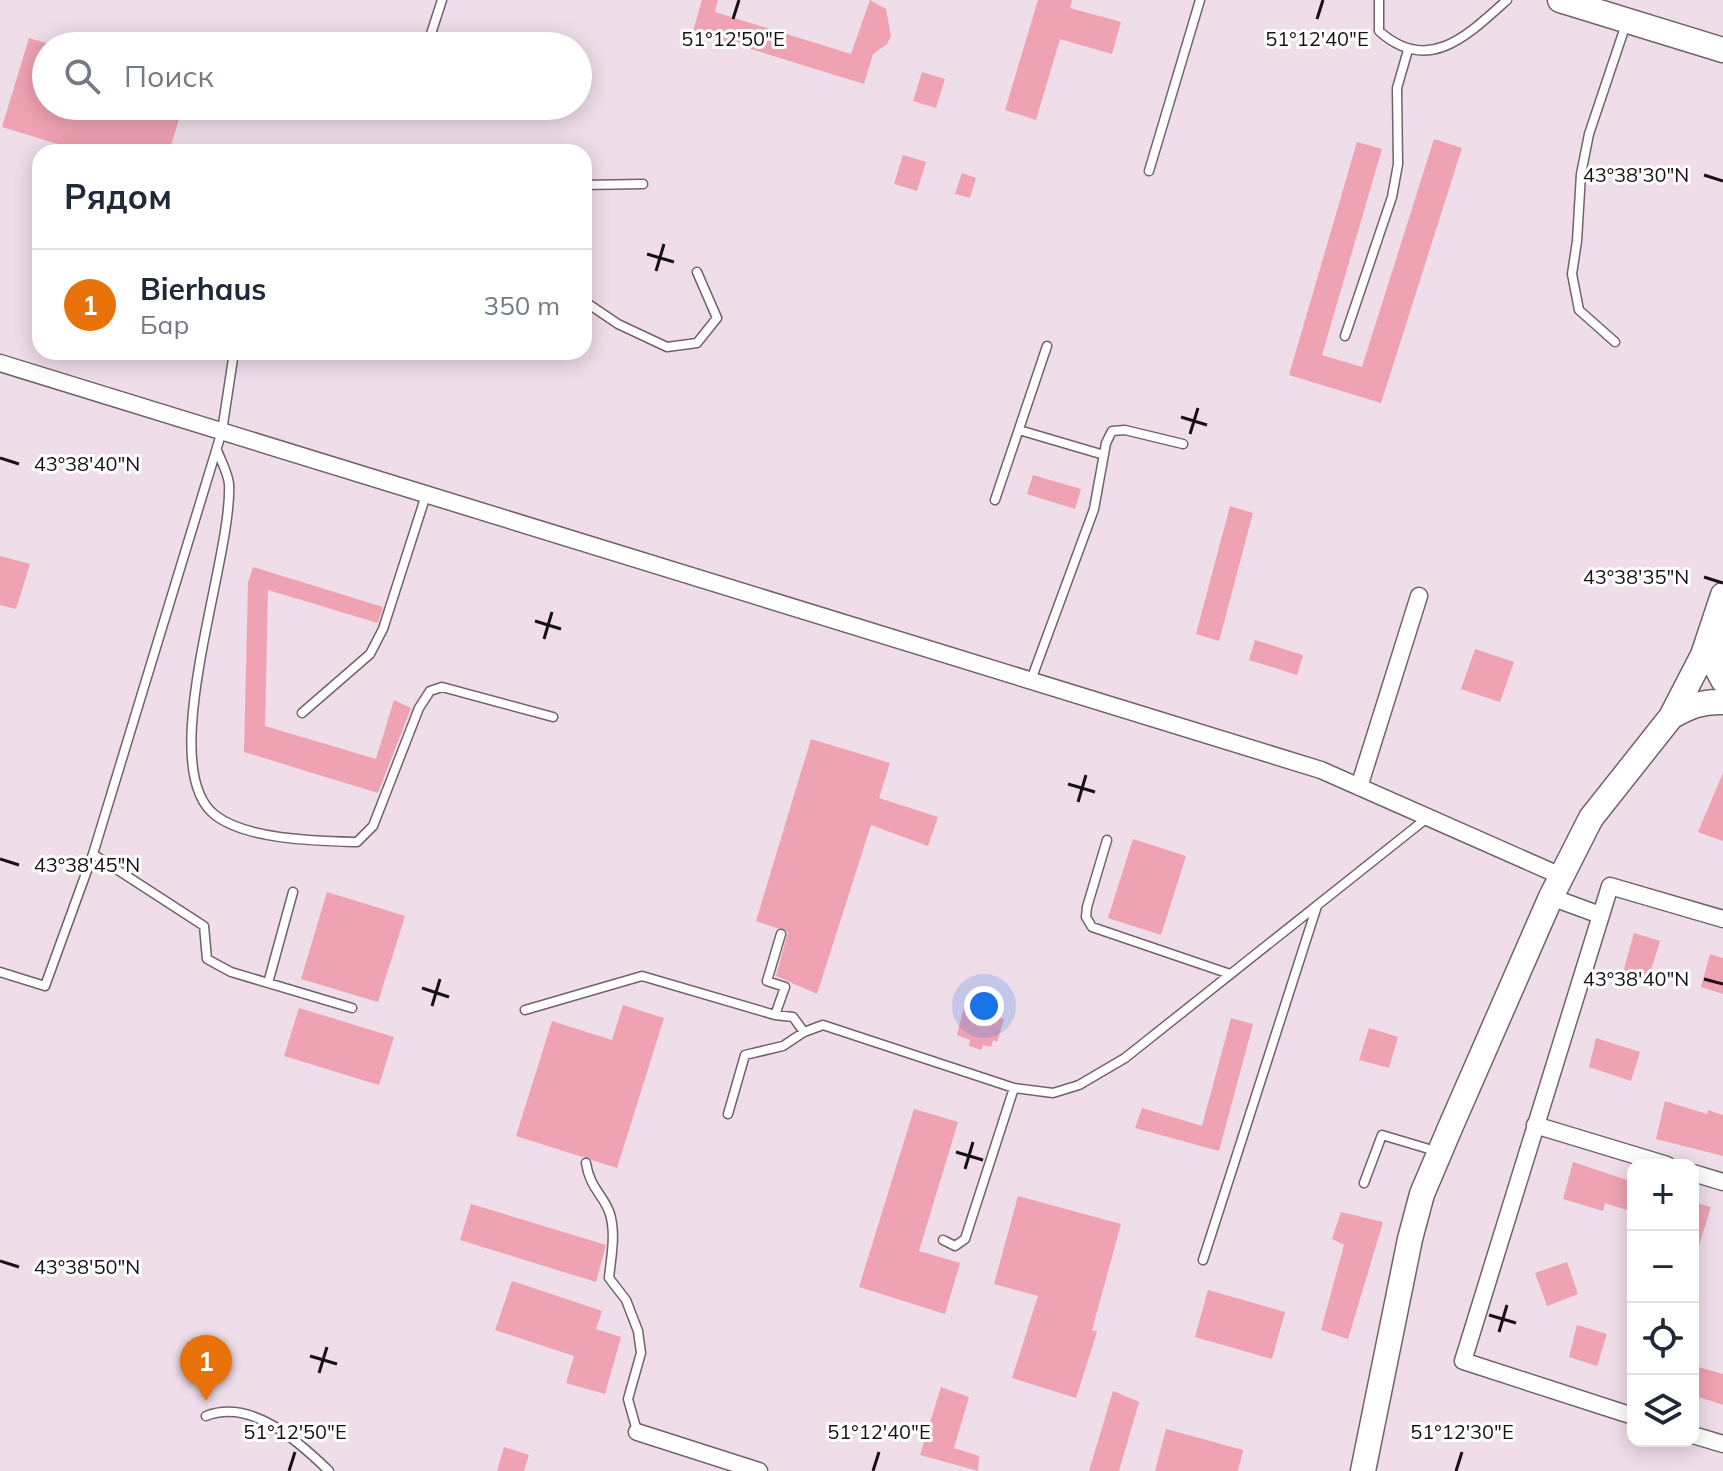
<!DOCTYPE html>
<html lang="ru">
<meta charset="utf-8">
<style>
body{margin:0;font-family:Mulish,sans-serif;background:#f2f2f3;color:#1f2937}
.controls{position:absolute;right:24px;bottom:24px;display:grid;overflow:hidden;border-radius:16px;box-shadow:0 4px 20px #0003}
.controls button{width:72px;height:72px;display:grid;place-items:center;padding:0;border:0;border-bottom:2px solid #e0e1e3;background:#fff;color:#1f2937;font:40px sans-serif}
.you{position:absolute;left:984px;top:1006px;width:28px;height:28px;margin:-20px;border:6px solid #fff;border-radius:50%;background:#1a73e8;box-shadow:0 0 0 12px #1a73e833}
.badge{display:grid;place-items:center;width:52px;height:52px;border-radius:50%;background:#1a73e8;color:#fff;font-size:26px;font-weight:700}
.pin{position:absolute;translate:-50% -66px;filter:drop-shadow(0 2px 4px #0008)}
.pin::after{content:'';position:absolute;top:42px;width:28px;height:24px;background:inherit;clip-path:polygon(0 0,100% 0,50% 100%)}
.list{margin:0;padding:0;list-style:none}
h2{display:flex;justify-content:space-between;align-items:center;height:104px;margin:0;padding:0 32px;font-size:34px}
h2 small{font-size:26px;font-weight:400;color:#747a83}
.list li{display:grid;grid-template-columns:52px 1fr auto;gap:24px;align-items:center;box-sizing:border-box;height:112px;padding:0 32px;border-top:2px solid #e0e1e3}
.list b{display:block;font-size:30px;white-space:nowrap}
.list p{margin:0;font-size:26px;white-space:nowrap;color:#747a83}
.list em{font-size:26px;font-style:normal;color:#747a83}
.icon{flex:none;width:44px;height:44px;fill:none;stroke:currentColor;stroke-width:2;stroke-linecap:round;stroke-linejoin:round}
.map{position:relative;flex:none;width:1723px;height:1471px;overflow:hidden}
.search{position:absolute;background:#fff;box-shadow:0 4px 20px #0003;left:32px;top:32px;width:560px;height:88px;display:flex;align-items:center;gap:20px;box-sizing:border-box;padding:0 28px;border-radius:44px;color:#747a83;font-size:30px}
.panel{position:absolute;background:#fff;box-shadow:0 4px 20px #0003;left:32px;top:144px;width:560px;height:216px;border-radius:24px}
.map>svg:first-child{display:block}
</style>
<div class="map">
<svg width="1723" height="1471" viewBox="0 0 1723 1471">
<rect width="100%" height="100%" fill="#efdde9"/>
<!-- building -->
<path fill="#efa2b2" d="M 702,0 L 718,0 L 715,12 L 851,54 L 870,0 L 886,9 L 891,36 L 887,44 L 873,54 L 864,84 L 693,31 Z
M 1038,0 L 1072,0 L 1070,8 L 1121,22 L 1112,54 L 1060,39 L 1036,120 L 1005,110 Z
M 29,38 L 46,43 L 46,106 L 183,106 L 169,152 L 84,152 L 2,127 Z
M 922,72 L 945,79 L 936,108 L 913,101 Z
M 1434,139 L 1462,148 L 1381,403 L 1289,375 L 1357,142 L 1382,149 L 1322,355 L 1362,367 Z
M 903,155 L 926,162 L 917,191 L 894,184 Z
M 962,173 L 976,178 L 970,198 L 955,194 Z
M 1033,475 L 1081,489 L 1075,509 L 1027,494 Z
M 1230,506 L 1253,513 L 1219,641 L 1196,634 Z
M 0,556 L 30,564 L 16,609 L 0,605 Z
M 253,567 L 383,607 L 378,623 L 268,590 L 265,726 L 376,759 L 394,700 L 411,708 L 378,793 L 244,752 L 248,583 Z
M 1255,640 L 1303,655 L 1297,675 L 1249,660 Z
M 1475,649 L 1514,662 L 1500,702 L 1461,689 Z
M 811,739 L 890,763 L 879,798 L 938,817 L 928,846 L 871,825 L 817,994 L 776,976 L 788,932 L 756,921 Z
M 1723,773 L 1723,841 L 1698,832 Z
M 1133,839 L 1186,856 L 1161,935 L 1108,918 Z
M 327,892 L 405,916 L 378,1002 L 301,979 Z
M 1634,933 L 1660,941 L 1648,980 L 1623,972 Z
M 1710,954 L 1723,958 L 1723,994 L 1701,987 Z
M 623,1005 L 664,1018 L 617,1168 L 516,1136 L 552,1021 L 612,1040 Z
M 964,1007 L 1004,1019 L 997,1042 L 993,1040 L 991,1047 L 983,1045 L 981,1050 L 969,1046 L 970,1040 L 957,1035 Z
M 299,1008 L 394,1037 L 379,1085 L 284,1056 Z
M 1231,1018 L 1253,1024 L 1219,1151 L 1135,1128 L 1142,1108 L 1202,1126 Z
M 1369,1028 L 1398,1037 L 1389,1068 L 1359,1060 Z
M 1596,1038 L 1640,1052 L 1631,1081 L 1589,1067 Z
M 1665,1101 L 1707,1114 L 1708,1110 L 1723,1115 L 1723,1156 L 1656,1139 Z
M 914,1109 L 958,1122 L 919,1251 L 960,1263 L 945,1314 L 859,1287 Z
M 1573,1162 L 1633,1182 L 1633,1212 L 1605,1203 L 1603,1211 L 1563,1199 Z
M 1018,1196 L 1121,1224 L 1092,1330 L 1097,1332 L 1076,1398 L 1012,1378 L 1038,1296 L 994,1284 Z
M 1693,1202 L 1711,1207 L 1696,1255 L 1693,1255 Z
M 471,1204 L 606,1245 L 596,1282 L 460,1240 Z
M 1341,1212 L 1383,1222 L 1348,1339 L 1321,1330 L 1344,1245 L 1332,1239 Z
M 1567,1262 L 1578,1294 L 1547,1306 L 1535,1273 Z
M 512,1281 L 602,1311 L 596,1329 L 621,1337 L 605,1394 L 566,1383 L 574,1356 L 495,1330 Z
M 1208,1290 L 1285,1312 L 1272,1359 L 1195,1337 Z
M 1577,1325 L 1607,1334 L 1597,1366 L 1569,1357 Z
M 1695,1366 L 1723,1374 L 1723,1405 L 1693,1395 Z
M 941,1387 L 969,1397 L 954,1448 L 979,1456 L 978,1471 L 920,1455 Z
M 1113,1391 L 1139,1402 L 1119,1471 L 1089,1471 Z
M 1166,1429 L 1243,1450 L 1238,1471 L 1155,1471 Z
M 504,1447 L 529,1455 L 524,1471 L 497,1471 Z"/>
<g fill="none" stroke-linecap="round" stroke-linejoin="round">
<defs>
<path id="lane" d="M 1379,0 L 1379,31 C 1428,75 1467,36 1507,0
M 427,46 L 442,0
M 1149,171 L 1200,0
M 584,185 L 643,184
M 584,301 L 618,324 L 667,347 L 697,343 L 717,318 L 697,272
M 1345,336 L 1392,197 L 1398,164 L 1397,88 L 1408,50
M 1615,342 L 1579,310 L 1572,274 L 1577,241 L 1581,174 L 1589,134 L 1627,21
M 234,352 L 222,431 L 93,854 L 204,926 L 207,959 L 231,972 L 352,1008
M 1019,430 L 1104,455
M 217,450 C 221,461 228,473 229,484 C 233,559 153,767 215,815 C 247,840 318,841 357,842 L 373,826 L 419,708 L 430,691 L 442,687 L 553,717
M 995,500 L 1047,346
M 1031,680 L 1094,509 L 1106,443 L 1112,431 L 1125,430 L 1183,444
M 302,713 L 370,654 L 383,629 L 426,495
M 1107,840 L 1087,907 L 1086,917 L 1092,927 L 1230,974
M 0,972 L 45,986 L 93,854
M 268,983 L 293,892
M 525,1010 L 642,976 L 775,1015 L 793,1017 L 804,1032 L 823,1025 L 1014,1088 L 1053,1093 L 1079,1085 L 1125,1058 L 1427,818
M 775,1015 L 785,987 L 767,981 L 781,934
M 728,1114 L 745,1055 L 783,1046 L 804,1032
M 586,1163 C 590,1189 604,1195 610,1214 C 616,1235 611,1257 609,1278 L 626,1300 L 638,1331 L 641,1353 L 628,1399 L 637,1431
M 1364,1183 L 1382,1135 L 1439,1152
M 943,1240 L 955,1246 L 965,1239 L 1014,1088
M 1203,1260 L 1317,906
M 206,1416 C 252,1398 299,1442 329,1471"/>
<path id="street" d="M 0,363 L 1321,770 L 1561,876
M 1359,787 L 1419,596
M 1551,897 L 1600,915
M 1535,1125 L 1667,1165
M 1693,1173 L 1723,1182
M 1633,1416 L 1463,1361 L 1610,886 L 1723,919
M 637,1432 L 759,1471
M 1693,1435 L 1723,1444"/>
<path id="secondary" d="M 1560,0 L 1723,50
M 1712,638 L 1711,657 L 1723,680
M 1671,717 C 1688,707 1702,701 1723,702
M 1363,1471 L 1410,1239 L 1422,1194 L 1450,1128 L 1551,897 L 1591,818 L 1671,717 L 1703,655 L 1723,595"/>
</defs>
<!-- lane casing -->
<use href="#lane" stroke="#71626c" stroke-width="11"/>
<!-- street casing -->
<use href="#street" stroke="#71626c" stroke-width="19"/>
<!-- secondary casing -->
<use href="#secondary" stroke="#71626c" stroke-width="27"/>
<!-- lane -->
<use href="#lane" stroke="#fff" stroke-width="8"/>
<!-- street -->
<use href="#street" stroke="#fff" stroke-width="16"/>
<!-- secondary -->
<use href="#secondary" stroke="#fff" stroke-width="24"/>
</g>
<!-- ticks -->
<path fill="none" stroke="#171115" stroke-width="3" d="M 733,19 L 739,0M 1317,19 L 1323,0M 1704,175 L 1723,181M 647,254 L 674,262M 656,271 L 664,244M 1181,417 L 1207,425M 1190,434 L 1198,408M 0,458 L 19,464M 1704,577 L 1723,583M 535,621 L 561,629M 544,639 L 552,612M 1068,784 L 1095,792M 1078,802 L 1086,775M 0,859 L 19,865M 1704,979 L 1723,984M 422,988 L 449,997M 432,1006 L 440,979M 956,1152 L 983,1160M 965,1169 L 973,1142M 0,1261 L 19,1267M 1489,1315 L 1516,1323M 1499,1332 L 1507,1305M 310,1356 L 337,1364M 319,1373 L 327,1347M 289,1471 L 295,1452M 873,1471 L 879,1452M 1456,1471 L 1462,1452"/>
<g font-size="20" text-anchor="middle" fill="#171115" stroke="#fff" stroke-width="6" stroke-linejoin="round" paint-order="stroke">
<text x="733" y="46">51°12'50"E</text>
<text x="1317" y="46">51°12'40"E</text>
<text x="1636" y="182">43°38'30"N</text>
<text x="87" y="471">43°38'40"N</text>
<text x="1636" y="584">43°38'35"N</text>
<text x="87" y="872">43°38'45"N</text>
<text x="1636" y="986">43°38'40"N</text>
<text x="87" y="1274">43°38'50"N</text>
<text x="295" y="1439">51°12'50"E</text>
<text x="879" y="1439">51°12'40"E</text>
<text x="1462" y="1439">51°12'30"E</text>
</g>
</svg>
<div class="controls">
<button>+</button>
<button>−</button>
<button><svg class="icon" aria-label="locate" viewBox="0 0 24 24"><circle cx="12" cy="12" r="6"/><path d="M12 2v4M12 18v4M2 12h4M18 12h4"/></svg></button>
<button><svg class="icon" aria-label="layers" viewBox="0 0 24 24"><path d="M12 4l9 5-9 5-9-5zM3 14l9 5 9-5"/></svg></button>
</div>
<div class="you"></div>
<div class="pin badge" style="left:206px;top:1401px;background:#e8710a">1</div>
<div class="search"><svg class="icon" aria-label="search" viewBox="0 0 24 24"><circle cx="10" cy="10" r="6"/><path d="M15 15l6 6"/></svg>Поиск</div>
<section class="panel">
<h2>Рядом<small></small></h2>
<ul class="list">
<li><span class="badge" style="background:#e8710a">1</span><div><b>Bierhaus</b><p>Бар</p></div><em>350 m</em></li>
</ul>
</section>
</div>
